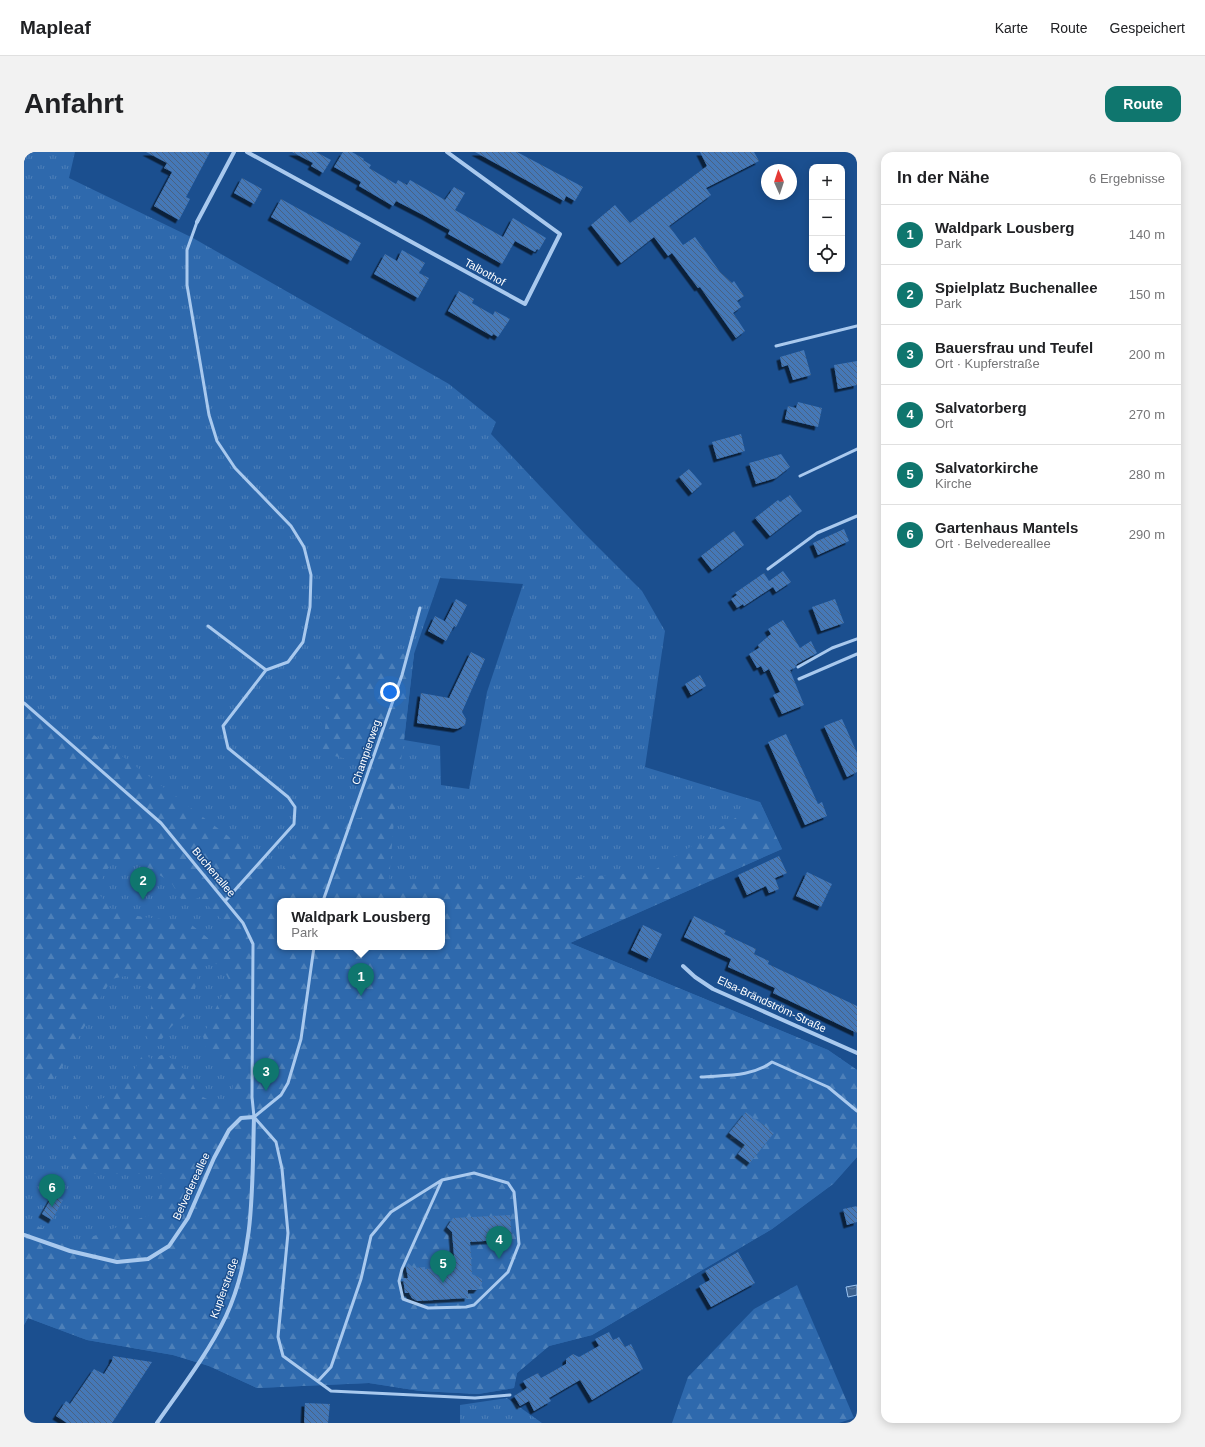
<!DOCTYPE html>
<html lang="de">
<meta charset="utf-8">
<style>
body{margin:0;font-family:Helvetica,sans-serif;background:#f2f2f2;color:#202124}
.controls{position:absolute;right:12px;top:12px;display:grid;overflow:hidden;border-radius:8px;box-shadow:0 2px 10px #0003}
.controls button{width:36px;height:36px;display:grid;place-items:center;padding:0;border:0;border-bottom:1px solid #e0e0e0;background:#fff;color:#202124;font:20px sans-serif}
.compass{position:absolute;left:737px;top:12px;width:36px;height:36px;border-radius:50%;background:#fff;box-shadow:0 2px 10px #0003;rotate:357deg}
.you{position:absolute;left:366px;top:540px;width:14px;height:14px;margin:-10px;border:3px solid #fff;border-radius:50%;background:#1a73e8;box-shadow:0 0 0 6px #1a73e833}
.badge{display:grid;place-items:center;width:26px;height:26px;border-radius:50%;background:#0f766e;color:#fff;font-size:13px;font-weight:700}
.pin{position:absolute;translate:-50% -33px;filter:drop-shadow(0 1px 2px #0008)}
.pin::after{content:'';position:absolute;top:21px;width:14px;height:12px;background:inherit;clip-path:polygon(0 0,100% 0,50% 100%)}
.popup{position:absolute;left:253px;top:746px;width:168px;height:52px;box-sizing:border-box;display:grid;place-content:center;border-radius:8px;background:#fff;filter:drop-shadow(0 1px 3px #0005);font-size:13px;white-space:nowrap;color:#757577}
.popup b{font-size:15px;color:#202124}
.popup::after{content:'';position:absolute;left:50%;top:100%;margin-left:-8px;border:8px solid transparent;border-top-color:#fff}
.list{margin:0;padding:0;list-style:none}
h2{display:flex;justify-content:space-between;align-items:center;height:52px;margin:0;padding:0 16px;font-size:17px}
h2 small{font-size:13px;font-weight:400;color:#757577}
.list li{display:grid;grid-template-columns:26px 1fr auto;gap:12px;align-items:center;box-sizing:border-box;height:60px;padding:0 16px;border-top:1px solid #e0e0e0}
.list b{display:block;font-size:15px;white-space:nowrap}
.list p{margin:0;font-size:13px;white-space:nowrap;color:#757577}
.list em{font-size:13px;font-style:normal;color:#757577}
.icon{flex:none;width:22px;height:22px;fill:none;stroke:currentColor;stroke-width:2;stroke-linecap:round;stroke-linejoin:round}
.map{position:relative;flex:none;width:833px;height:1271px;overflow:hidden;border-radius:12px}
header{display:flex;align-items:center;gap:24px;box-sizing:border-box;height:56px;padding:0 20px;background:#fff;border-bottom:1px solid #e0e0e0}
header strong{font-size:19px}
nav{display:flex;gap:22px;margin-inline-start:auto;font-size:14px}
.intro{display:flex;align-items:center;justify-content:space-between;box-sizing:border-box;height:96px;padding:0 24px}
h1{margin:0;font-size:28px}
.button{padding:10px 18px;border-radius:12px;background:#0f766e;color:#fff;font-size:14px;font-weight:700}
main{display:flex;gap:24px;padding:0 24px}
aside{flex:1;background:#fff;border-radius:12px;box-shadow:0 2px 10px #0003}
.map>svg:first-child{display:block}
</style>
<header>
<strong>Mapleaf</strong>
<nav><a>Karte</a><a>Route</a><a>Gespeichert</a></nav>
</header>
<div class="intro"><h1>Anfahrt</h1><a class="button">Route</a></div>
<main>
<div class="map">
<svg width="833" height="1271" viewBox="0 0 833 1271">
<defs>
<pattern id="grass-tufts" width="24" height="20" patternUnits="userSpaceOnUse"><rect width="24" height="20" fill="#2e69ad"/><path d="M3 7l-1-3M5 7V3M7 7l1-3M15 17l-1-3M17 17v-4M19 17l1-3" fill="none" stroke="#4d80b9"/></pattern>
<pattern id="forest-firs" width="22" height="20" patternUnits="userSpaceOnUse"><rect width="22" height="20" fill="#2e69ad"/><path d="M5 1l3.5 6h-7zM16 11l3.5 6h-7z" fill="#4d80b9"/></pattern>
<pattern id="water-waves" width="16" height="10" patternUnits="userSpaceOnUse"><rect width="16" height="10" fill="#3c6290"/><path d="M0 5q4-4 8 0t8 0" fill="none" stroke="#597aa1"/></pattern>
<pattern id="building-back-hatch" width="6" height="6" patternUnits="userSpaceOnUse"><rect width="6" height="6" fill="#4478b7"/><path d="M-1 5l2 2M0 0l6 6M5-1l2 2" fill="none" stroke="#486282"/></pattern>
<filter id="shadow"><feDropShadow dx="-3.5" dy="3.5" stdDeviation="0" flood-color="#0009"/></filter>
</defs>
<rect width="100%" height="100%" fill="#1b4f8f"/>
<!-- grass -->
<path fill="url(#grass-tufts)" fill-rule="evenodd" d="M 0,0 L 51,0 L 45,26 L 169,86 L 425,232 L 472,270 L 467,282 L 561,382 L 618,439 L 641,479 L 621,615 L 736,650 L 758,697 L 546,791 L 804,898 L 833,918 L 833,1005 L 809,1032 L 748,1077 L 568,1183 L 525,1194 L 493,1221 L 490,1236 L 454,1242 L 396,1239 L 345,1231 L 233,1236 L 185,1214 L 149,1203 L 63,1188 L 4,1166 L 0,1173 ZM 416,426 L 499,432 L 463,540 L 445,637 L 417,633 L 416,594 L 380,588 L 390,502 ZM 256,749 L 418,749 L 418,795 L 256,795 Z
M 483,1246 L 518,1271 L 436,1271 L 436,1253 Z"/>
<!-- forest -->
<path fill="url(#forest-firs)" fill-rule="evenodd" d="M 332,499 L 390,502 L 380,589 L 373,633 L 365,728 L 473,733 L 629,719 L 736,650 L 758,697 L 546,791 L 804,898 L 833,918 L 833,1005 L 809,1032 L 748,1077 L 568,1183 L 525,1194 L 493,1221 L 490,1236 L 454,1242 L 396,1239 L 345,1231 L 233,1236 L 185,1214 L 149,1203 L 63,1188 L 4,1166 L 0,1173 L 0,1069 L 54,1090 L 130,1061 L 142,1022 L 66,1022 L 39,1008 L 67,949 L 88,944 L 103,931 L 119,902 L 128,907 L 140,902 C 159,913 166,922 173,942 L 191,951 L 207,948 L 209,934 L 203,915 L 183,903 L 179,884 L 205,828 L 198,814 L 187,810 L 177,814 C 171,827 171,852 163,862 C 158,867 152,869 148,874 C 138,884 140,893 124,887 L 120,879 L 129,849 L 125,837 L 113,827 L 101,824 L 88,827 L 78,843 L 36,919 L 28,928 L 0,937 L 0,549 L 57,596 L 70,583 L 208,687 L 257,721 L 290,671 L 337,666 L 340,611 L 298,601 L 306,535 ZM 110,708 L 147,730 L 160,752 L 176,745 L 202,772 L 185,787 L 164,770 L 119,765 L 89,759 L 74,741 L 80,721 L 90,710 ZM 256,749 L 418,749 L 418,795 L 256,795 Z
M 773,1133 L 830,1266 L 815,1271 L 648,1271 L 664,1225 L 730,1157 Z"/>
<!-- water -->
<path fill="url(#water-waves)" stroke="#9cc4f0" d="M 833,1133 L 833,1143 L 824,1145 L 822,1135 Z"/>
<!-- building -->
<path fill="url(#building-back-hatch)" filter="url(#shadow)" d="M 122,0 L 186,0 L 162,45 L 166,47 L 155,68 L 130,54 L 148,20 L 140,16 L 143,11 Z
M 268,0 L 292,0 L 307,8 L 299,21 L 287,14 L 289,11 Z
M 319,0 L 328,0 L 340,7 L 339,8 L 347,13 L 345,16 L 372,32 L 374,28 L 383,33 L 386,28 L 421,48 L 430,35 L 441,41 L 431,58 L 479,85 L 489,66 L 522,86 L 515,98 L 513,97 L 511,100 L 491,89 L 478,112 L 424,82 L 426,78 L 401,64 L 372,49 L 369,54 L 335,34 L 337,30 L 310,15 Z
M 451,0 L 493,0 L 559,35 L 551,49 L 542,44 L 540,49 Z
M 676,0 L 730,0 L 735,9 L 682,36 L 687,43 L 645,74 L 659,93 L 671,85 L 696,120 L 708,131 L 710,129 L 720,144 L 713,149 L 717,155 L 709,161 L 721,179 L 712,186 L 676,135 L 674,136 L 648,101 L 644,104 L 630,85 L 597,111 L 567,73 L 591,53 L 606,71 L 683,14 Z
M 218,26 L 238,37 L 230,52 L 210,41 Z
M 257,47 L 337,91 L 327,109 L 247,65 Z
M 378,98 L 401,111 L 395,121 L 405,126 L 394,146 L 350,122 L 361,102 L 373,109 Z
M 435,139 L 450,147 L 448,151 L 469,163 L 471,159 L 486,167 L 474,185 L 469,182 L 468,184 L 424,159 Z
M 780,198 L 787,223 L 769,228 L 764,213 L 758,215 L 756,205 Z
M 833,209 L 833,233 L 814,237 L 810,213 Z
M 774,250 L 798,256 L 794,275 L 761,267 L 764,254 L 772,256 Z
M 717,282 L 721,299 L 693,307 L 688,290 Z
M 757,302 L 766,315 L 752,326 L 732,332 L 725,311 Z
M 665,317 L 678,332 L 668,341 L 655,325 Z
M 766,343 L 778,359 L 746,384 L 731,366 L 754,348 L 756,350 Z
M 820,377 L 825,389 L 794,403 L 789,391 Z
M 710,379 L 720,393 L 688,418 L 677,404 Z
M 759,419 L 767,430 L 752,440 L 749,435 L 720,454 L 719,452 L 713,456 L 707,447 L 713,443 L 711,441 L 740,421 L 745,429 Z
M 432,447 L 443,453 L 432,475 L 421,469 Z
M 811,447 L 820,471 L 797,479 L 788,455 Z
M 411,464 L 430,474 L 422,489 L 404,479 Z
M 759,468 L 776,496 L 787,489 L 793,501 L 773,512 L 771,516 L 766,518 L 780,553 L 758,562 L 749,543 L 756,540 L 745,517 L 740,520 L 737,514 L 733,516 L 725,502 L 735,496 L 734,493 L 747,482 L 744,477 Z
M 447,500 L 461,507 L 438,560 L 442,567 L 441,573 L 433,577 L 393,571 L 397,541 L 425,546 Z
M 676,523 L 682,534 L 667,543 L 661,532 Z
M 818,567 L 833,601 L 833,620 L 823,625 L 800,574 Z
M 762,582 L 794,652 L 798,650 L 803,664 L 781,673 L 744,590 Z
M 755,704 L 763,721 L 751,726 L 755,737 L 745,741 L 742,734 L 723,743 L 714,723 Z
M 783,720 L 808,732 L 797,755 L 772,744 Z
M 670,764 L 702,779 L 700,782 L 732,797 L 730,802 L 745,809 L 744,812 L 833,854 L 833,881 L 749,841 L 751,836 L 704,815 L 707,807 L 660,785 Z
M 619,773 L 638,782 L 626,807 L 607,798 Z
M 722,960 L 750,981 L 726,1011 L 714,1002 L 721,993 L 705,981 Z
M 29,1043 L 39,1048 L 28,1068 L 18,1062 Z
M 833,1054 L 833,1070 L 823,1073 L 819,1057 Z
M 486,1063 L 488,1087 L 446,1090 L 448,1122 L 458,1127 L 458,1132 L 453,1138 L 444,1138 L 444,1146 L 393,1149 L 388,1146 L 385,1141 L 381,1141 L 379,1126 L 384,1126 L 382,1116 L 384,1111 L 390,1116 L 401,1115 L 401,1117 L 431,1115 L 428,1080 L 423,1075 L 429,1066 Z
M 714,1100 L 731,1131 L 687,1155 L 675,1134 L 686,1128 L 681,1119 Z
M 585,1180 L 589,1188 L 595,1185 L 601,1195 L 607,1192 L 619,1217 L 568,1248 L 556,1228 L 525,1246 L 527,1249 L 510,1259 L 505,1249 L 496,1254 L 490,1244 L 503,1236 L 499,1229 L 514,1221 L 517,1226 L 542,1212 L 542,1207 L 549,1202 L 555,1205 L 575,1194 L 571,1187 Z
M 89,1204 L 128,1210 L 88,1271 L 43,1271 L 32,1264 L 42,1249 L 46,1252 L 70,1217 L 80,1222 L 88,1209 Z
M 281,1251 L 306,1252 L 304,1271 L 280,1271 Z"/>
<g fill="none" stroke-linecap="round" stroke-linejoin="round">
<!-- service -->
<path stroke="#a9c9ee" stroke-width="3" d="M 173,70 L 163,98 L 163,133 L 185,263 L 193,289 L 211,316 L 267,374 L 280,395 L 287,423 L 286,455 L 279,490 L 264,510 L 242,518 L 199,574 L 204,596 L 264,645 L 271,655 L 270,672 L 202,748
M 752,194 L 833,174
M 776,324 L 833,297
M 744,417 L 793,381 L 833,364
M 184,474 L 242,518
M 774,515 L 808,496 L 833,487
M 775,527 L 833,502
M 0,551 L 137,671 L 219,771 L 229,792 L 228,945 L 230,965
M 299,749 L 378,523 L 396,456
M 677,925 C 701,923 728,925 748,910 L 804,935 L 833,959
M 230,965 L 252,990 L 258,1017 L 264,1081 L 254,1185 L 259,1204 L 307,1239 L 451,1246 L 486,1243
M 230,965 L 257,943 L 264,931 L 277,887 L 290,795
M 294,1229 L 307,1215 L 337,1127 L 347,1084 L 367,1060 L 418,1028 L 450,1021 L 484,1031 L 490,1040 L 495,1092 L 484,1120 L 450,1153 L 442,1155 L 404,1156 L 379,1147 L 375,1129 L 378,1117 L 418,1028"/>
<!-- minor -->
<path stroke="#a9c9ee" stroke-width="4" d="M 223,0 L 501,152 L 536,82 L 423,0
M 173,70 L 210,0
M 659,814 L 671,825 L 689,837 L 833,901
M 0,1083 L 46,1099 L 93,1110 L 124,1107 L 145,1094 L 164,1066 L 190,1006 L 205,978 L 217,966 L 230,965 C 228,1032 231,1101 202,1164 C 185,1200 156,1238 133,1271"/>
</g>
<g text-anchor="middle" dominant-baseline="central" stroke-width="3" stroke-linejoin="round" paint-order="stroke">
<!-- street labels -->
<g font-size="11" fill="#fff" stroke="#1b4f8f">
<text transform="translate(461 120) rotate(29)">Talbothof</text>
<text transform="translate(342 600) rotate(-71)">Champierweg</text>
<text transform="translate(190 720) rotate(50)">Buchenallee</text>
<text transform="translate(748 852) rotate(25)">Elsa-Brändström-Straße</text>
<text transform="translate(167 1034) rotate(-65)">Belvedereallee</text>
<text transform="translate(200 1136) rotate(-70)">Kupferstraße</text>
</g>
</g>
</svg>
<div class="controls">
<button>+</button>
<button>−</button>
<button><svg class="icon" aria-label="locate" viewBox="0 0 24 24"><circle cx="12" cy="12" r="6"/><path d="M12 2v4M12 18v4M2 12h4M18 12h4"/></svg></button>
</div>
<svg class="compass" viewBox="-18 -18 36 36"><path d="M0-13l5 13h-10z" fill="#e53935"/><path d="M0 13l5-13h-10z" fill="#757577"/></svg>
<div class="you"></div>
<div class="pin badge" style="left:337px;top:844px">1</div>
<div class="popup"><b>Waldpark Lousberg</b>Park</div>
<div class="pin badge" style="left:119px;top:748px">2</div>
<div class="pin badge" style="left:242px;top:939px">3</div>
<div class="pin badge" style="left:475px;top:1107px">4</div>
<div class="pin badge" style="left:419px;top:1131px">5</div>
<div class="pin badge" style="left:28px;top:1055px">6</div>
</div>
<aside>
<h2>In der Nähe<small>6 Ergebnisse</small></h2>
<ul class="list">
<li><span class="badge">1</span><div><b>Waldpark Lousberg</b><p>Park</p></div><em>140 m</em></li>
<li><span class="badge">2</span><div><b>Spielplatz Buchenallee</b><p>Park</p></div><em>150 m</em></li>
<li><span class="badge">3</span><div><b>Bauersfrau und Teufel</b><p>Ort · Kupferstraße</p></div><em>200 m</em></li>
<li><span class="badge">4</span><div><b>Salvatorberg</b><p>Ort</p></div><em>270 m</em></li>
<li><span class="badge">5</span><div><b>Salvatorkirche</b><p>Kirche</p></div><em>280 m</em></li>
<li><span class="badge">6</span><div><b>Gartenhaus Mantels</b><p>Ort · Belvedereallee</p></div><em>290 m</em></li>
</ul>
</aside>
</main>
